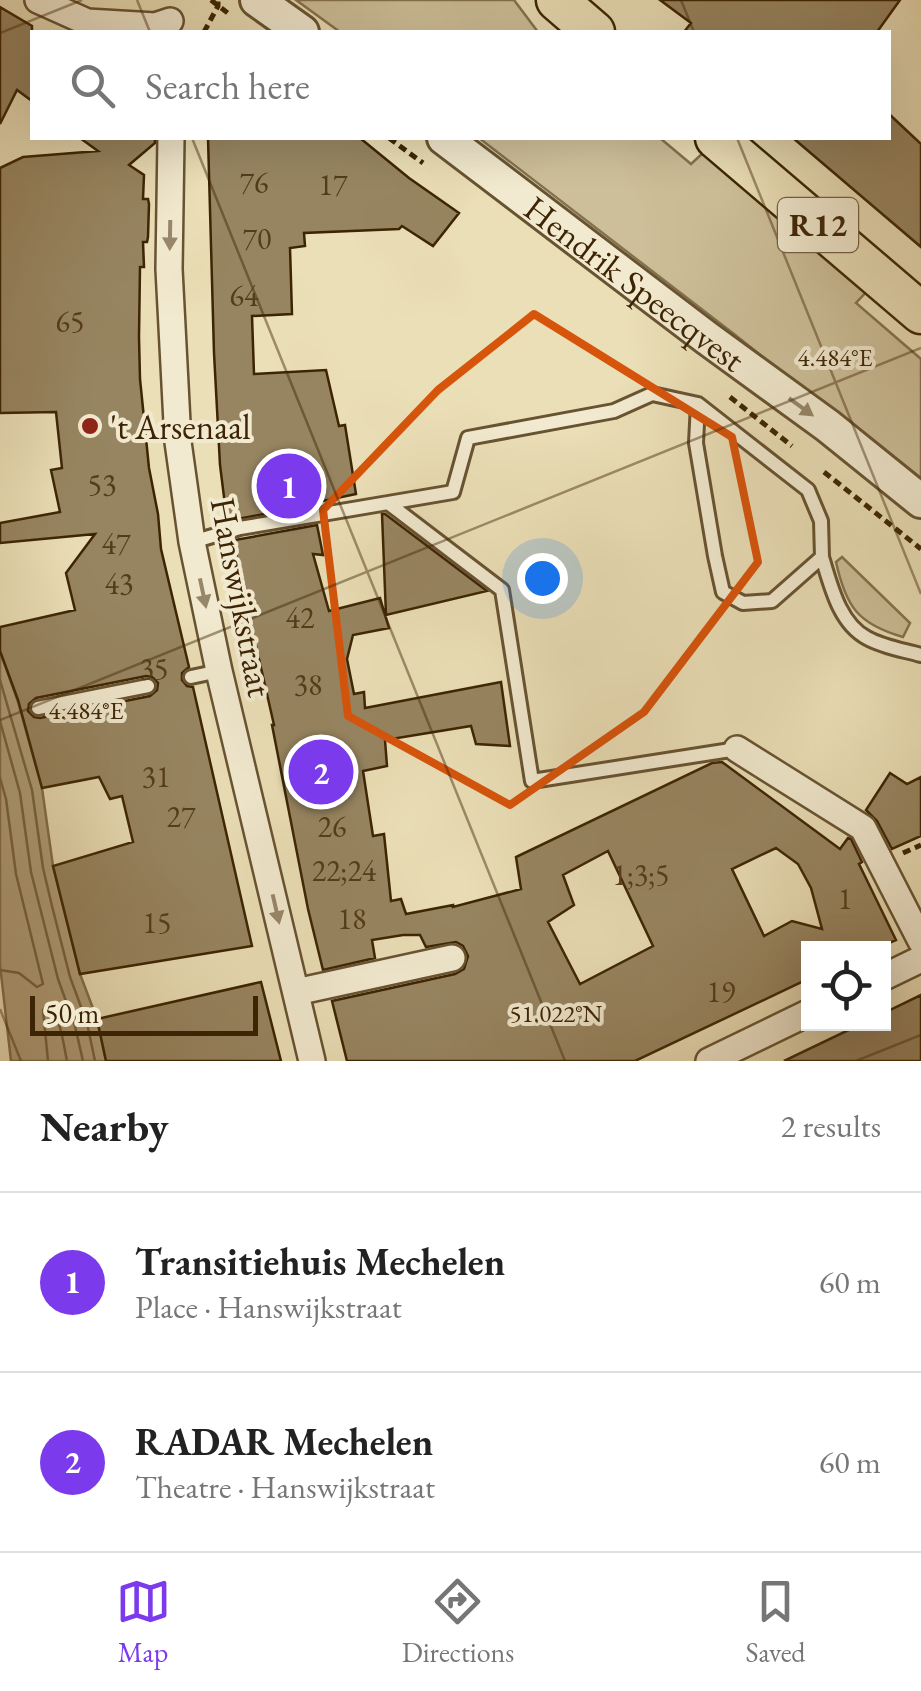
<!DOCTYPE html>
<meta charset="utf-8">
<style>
body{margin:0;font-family:"EB Garamond",serif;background:#f6f6f6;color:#222}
.controls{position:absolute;right:30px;bottom:30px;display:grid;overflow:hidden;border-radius:0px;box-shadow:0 10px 40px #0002}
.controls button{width:90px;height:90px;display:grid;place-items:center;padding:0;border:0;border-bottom:2px solid #e0e0e0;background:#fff;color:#222;font:50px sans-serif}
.scale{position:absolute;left:30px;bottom:25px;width:228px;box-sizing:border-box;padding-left:10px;border:5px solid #3c2404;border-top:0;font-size:28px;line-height:35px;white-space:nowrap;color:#3c2404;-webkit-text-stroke:8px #f2ead0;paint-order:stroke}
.you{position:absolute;left:542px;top:578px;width:35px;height:35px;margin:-25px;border:8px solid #fff;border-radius:50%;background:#1a73e8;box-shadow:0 0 0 15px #1a73e833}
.badge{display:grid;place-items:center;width:65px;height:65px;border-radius:50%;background:#7c3aed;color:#fff;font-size:32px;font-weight:700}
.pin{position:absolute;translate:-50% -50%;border:5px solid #fff;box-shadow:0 2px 10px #0006}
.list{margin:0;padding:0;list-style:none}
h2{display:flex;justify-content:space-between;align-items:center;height:130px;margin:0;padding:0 40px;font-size:42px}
h2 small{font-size:32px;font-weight:400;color:#767676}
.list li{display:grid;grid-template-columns:65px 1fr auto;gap:30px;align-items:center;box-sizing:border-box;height:180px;padding:0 40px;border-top:2px solid #e0e0e0}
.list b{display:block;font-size:38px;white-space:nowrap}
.list p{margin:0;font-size:32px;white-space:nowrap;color:#767676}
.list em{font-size:32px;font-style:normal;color:#767676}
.icon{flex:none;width:55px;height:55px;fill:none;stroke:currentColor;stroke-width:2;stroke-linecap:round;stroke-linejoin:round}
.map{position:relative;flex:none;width:921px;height:1061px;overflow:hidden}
.search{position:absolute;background:#fff;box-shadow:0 10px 40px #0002;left:30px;right:30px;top:30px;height:110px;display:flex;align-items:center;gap:25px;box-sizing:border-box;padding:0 35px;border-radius:0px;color:#767676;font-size:38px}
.sheet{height:490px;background:#fff}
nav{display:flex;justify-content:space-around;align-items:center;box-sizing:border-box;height:140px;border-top:2px solid #e0e0e0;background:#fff;font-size:28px;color:#767676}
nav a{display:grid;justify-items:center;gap:5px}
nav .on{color:#7c3aed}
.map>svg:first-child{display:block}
</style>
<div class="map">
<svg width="921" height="1061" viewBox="0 0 921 1061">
<rect width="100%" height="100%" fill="#ebdfb7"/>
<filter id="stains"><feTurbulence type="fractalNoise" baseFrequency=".002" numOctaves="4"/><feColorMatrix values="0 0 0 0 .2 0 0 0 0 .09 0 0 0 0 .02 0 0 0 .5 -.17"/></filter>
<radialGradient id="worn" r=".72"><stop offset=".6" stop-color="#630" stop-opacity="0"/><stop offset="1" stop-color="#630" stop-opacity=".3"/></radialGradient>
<!-- green -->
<path fill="#cdbf99" stroke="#84724e" stroke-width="2.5" d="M 296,0 L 514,0 L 538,32 L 340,32 Z
M 479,138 L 660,138 L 691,164 L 704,152 L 868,290 L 856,303 L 921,359 L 921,483 L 734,334 Z
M 842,557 L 910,623 L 903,637 C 858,624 846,607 836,562 Z"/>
<!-- water -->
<path fill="#b09f7a" stroke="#826e4b" stroke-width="2.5" d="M 0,651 L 18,702 L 42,788 L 53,866 L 80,974 L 97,1019 L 106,1061 L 11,1061 L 0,965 Z"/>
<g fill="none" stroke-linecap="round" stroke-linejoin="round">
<!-- shore -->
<path stroke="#76623f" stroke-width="2.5" d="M 0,680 L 32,790 L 43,868 L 52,906 L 70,977 L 87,1023 L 95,1061
M 0,721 L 20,793 L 31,872 L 58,979 L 75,1026 L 83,1061
M 0,778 L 6,799 L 16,874 L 43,984 L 37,987 L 19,973 L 0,970
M 48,1061 L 43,1010 L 48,1005 C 61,1018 63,1042 67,1061"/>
</g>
<!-- building -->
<path fill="#978561" stroke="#3c2404" stroke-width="2.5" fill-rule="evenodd" d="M 660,0 L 900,0 L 877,32 L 684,32 L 691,23 Z
M 0,7 L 32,26 L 32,101 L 17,90 L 0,124 Z
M 888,113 L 921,144 L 921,247 L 793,138 L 888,138 Z
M 80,138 L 155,138 L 155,143 L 129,165 L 144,175 L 143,199 L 148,199 L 149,204 L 148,237 L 147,242 L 143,242 L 144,267 L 140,267 L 139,337 L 140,379 L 149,468 L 158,514 L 161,549 L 189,667 L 182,673 L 182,680 L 187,686 L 193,687 L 252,946 L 80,974 L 53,866 L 133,842 L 122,796 L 110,799 L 99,777 L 42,788 L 18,700 L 0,651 L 0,627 L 75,610 L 66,573 L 95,534 L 0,543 L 0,523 L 60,512 L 51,470 L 62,468 L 56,412 L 0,413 L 0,168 L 23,157 L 98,151 ZM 146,676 L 152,677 L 158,683 L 157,690 L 150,696 L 40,718 L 34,717 L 28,711 L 29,704 L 36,698 Z
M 208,138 L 360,138 L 409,178 L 459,213 L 433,246 L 402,226 L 399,229 L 304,233 L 305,246 L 290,248 L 292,314 L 252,316 L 254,374 L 326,370 L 339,426 L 345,425 L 356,494 L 313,503 L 313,505 L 227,521 L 220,465 L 214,353 Z
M 382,514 L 385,514 L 487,591 L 386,615 Z
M 317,525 L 323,555 L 313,554 L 329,611 L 380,598 L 389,628 L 353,635 L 347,659 L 354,694 L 364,692 L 365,708 L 501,682 L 510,746 L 476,744 L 471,726 L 385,740 L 387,766 L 363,771 L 373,836 L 384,834 L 391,901 L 401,899 L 406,914 L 453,905 L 453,907 L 521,889 L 516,857 L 712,763 L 722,762 L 840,849 L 848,838 L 851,839 L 862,862 L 859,864 L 896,940 L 877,948 L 808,948 L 808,979 L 635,1061 L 347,1061 L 332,1001 L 455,974 L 464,969 L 468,956 L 463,946 L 456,942 L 426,947 L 420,935 L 403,935 L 372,940 L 375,958 L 323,970 L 308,909 L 272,725 L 274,725 L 238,567 L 235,540 ZM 776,848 L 798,864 L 811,888 L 822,929 L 792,921 L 764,936 L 732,869 ZM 608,851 L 653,946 L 580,984 L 548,922 L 574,905 L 563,875 Z
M 890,773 L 907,784 L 921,777 L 921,836 L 892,849 L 877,821 L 866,810 Z
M 261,982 L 281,1061 L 106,1061 L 97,1019 Z
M 921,995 L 921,1061 L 784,1061 L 861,1024 L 884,1024 L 884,1013 Z"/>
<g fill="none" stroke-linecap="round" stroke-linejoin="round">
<defs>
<path id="service" d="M 388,503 L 453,492 L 468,438 L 614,411 L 652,394 L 698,404 L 808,490 L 821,521 L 822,557 L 772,601 L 743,603 L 723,592 L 715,556 L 696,443 L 698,404
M 192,542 L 240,528 L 388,503 L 502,590 L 532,781 L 737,749
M 822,557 C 831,586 839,623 867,638 C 883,647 903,650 921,655
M 191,677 L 219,671
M 38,708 L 148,686"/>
<path id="minor" d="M 38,0 L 87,22 L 155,26 L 170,21
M 171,138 L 169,269 L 178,442 L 192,542 L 219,671 L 312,1061
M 737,749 L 863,828 L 921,941
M 884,977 L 921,959
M 296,992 L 452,958
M 709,1061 L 808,1013"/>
<g id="tertiary">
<path d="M 257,0 L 302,32"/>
<path id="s1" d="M 444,138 L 707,338 L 828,426 L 921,501"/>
</g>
<path id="primary" d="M 557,0 L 594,32
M 716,138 L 921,313"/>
</defs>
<!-- service casing -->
<use href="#service" stroke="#685331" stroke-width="18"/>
<!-- minor casing -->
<use href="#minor" stroke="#685331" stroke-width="30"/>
<!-- tertiary casing -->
<use href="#tertiary" stroke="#685331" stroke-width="38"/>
<!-- primary casing -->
<use href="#primary" stroke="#3c2404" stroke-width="45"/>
<!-- path -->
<path stroke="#3c2404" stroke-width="5" stroke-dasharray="8 5" stroke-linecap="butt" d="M 211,0 L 229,14
M 204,32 L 218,6 L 218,0
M 389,138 L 423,163
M 730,397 L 792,446
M 824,472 L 921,549
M 903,853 L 921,845"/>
<!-- service -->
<use href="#service" stroke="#f2ead0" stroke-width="12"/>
<!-- minor -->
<use href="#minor" stroke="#f2ead0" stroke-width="25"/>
<!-- tertiary -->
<use href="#tertiary" stroke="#f2ead0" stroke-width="32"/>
<!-- primary -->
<use href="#primary" stroke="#ebdfb7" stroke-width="40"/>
</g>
<!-- one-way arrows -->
<defs><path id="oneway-solid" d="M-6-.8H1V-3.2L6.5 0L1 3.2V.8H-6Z" transform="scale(2.5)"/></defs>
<g fill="#97876a">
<use href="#oneway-solid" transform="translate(170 235) rotate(91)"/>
<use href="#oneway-solid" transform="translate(801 407) rotate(36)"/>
<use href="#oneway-solid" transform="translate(203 593) rotate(78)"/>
<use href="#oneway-solid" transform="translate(276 909) rotate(77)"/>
</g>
<!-- marked area -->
<path fill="none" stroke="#d7540b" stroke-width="8" stroke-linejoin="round" d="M 534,314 L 732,437 L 758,562 L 644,712 L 510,805 L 348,716 L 323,510 L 438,390 Z"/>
<!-- ticks -->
<path fill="none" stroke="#3c2404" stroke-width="2.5" stroke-opacity="0.45" d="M 137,0 L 150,32M 681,0 L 694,32M 0,33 L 82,0M 192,138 L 565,1061M 737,138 L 921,594M 0,720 L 921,348M 0,1009 L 21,1061M 856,1061 L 921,1035"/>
<!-- markers -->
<circle fill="#8f2418" stroke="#f2ead0" stroke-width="4" cx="90" cy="426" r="10"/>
<g text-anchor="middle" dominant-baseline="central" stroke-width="8" stroke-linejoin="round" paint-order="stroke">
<!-- number labels -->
<g font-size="30" fill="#533c1b">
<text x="254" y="182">76</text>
<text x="333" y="184">17</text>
<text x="257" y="238">70</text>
<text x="244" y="295">64</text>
<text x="70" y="321">65</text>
<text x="102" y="484">53</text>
<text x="116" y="543">47</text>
<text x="119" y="583">43</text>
<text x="300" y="617">42</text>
<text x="154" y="668">35</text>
<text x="308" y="684">38</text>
<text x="156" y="776">31</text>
<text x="181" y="816">27</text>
<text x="332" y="826">26</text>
<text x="344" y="870">22;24</text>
<text x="641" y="874">1;3;5</text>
<text x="845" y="898">1</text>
<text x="352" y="918">18</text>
<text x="157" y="922">15</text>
<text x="721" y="991">19</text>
</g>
<!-- shield labels -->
<rect fill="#f2ead0" stroke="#735f41" stroke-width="2.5" x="778" y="198" width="80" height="54" rx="8"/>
<g font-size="32" font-weight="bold" fill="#3c2404">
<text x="818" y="225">R12</text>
</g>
<!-- street labels -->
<g font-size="35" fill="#3c2404" stroke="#f2ead0">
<text stroke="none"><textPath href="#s1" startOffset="240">Hendrik Speecqvest</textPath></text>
<text transform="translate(242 597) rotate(79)">Hanswijkstraat</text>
</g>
<!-- poi labels -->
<g font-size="35" fill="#3c2404" stroke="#f2ead0" text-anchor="start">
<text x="110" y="426">'t Arsenaal</text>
</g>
</g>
<g font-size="25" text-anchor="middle" fill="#3c2404" stroke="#f2ead0" stroke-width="8" stroke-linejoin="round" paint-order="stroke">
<text x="835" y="366">4.484°E</text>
<text x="86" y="719">4.484°E</text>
<text x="556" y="1022">51.022°N</text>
</g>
<rect width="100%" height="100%" filter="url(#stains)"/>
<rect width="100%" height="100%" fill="url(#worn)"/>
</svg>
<div class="controls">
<button><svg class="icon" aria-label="locate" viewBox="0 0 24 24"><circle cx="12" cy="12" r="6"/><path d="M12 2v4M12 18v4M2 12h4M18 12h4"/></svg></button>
</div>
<div class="scale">50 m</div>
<div class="you"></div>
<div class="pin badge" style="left:289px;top:486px">1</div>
<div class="pin badge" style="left:321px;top:772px">2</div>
<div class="search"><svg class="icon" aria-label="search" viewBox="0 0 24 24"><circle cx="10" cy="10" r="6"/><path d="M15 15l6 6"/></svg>Search here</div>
</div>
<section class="sheet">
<h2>Nearby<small>2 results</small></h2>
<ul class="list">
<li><span class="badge">1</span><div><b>Transitiehuis Mechelen</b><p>Place · Hanswijkstraat</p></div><em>60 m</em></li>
<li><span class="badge">2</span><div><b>RADAR Mechelen</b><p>Theatre · Hanswijkstraat</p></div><em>60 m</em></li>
</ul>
</section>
<nav>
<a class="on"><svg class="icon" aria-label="map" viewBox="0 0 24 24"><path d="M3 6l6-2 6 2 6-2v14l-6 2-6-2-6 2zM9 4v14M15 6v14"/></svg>Map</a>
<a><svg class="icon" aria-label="directions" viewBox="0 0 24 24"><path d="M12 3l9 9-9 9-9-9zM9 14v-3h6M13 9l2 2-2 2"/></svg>Directions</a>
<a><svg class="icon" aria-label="saved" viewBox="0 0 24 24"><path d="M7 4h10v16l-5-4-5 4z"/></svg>Saved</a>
</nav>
